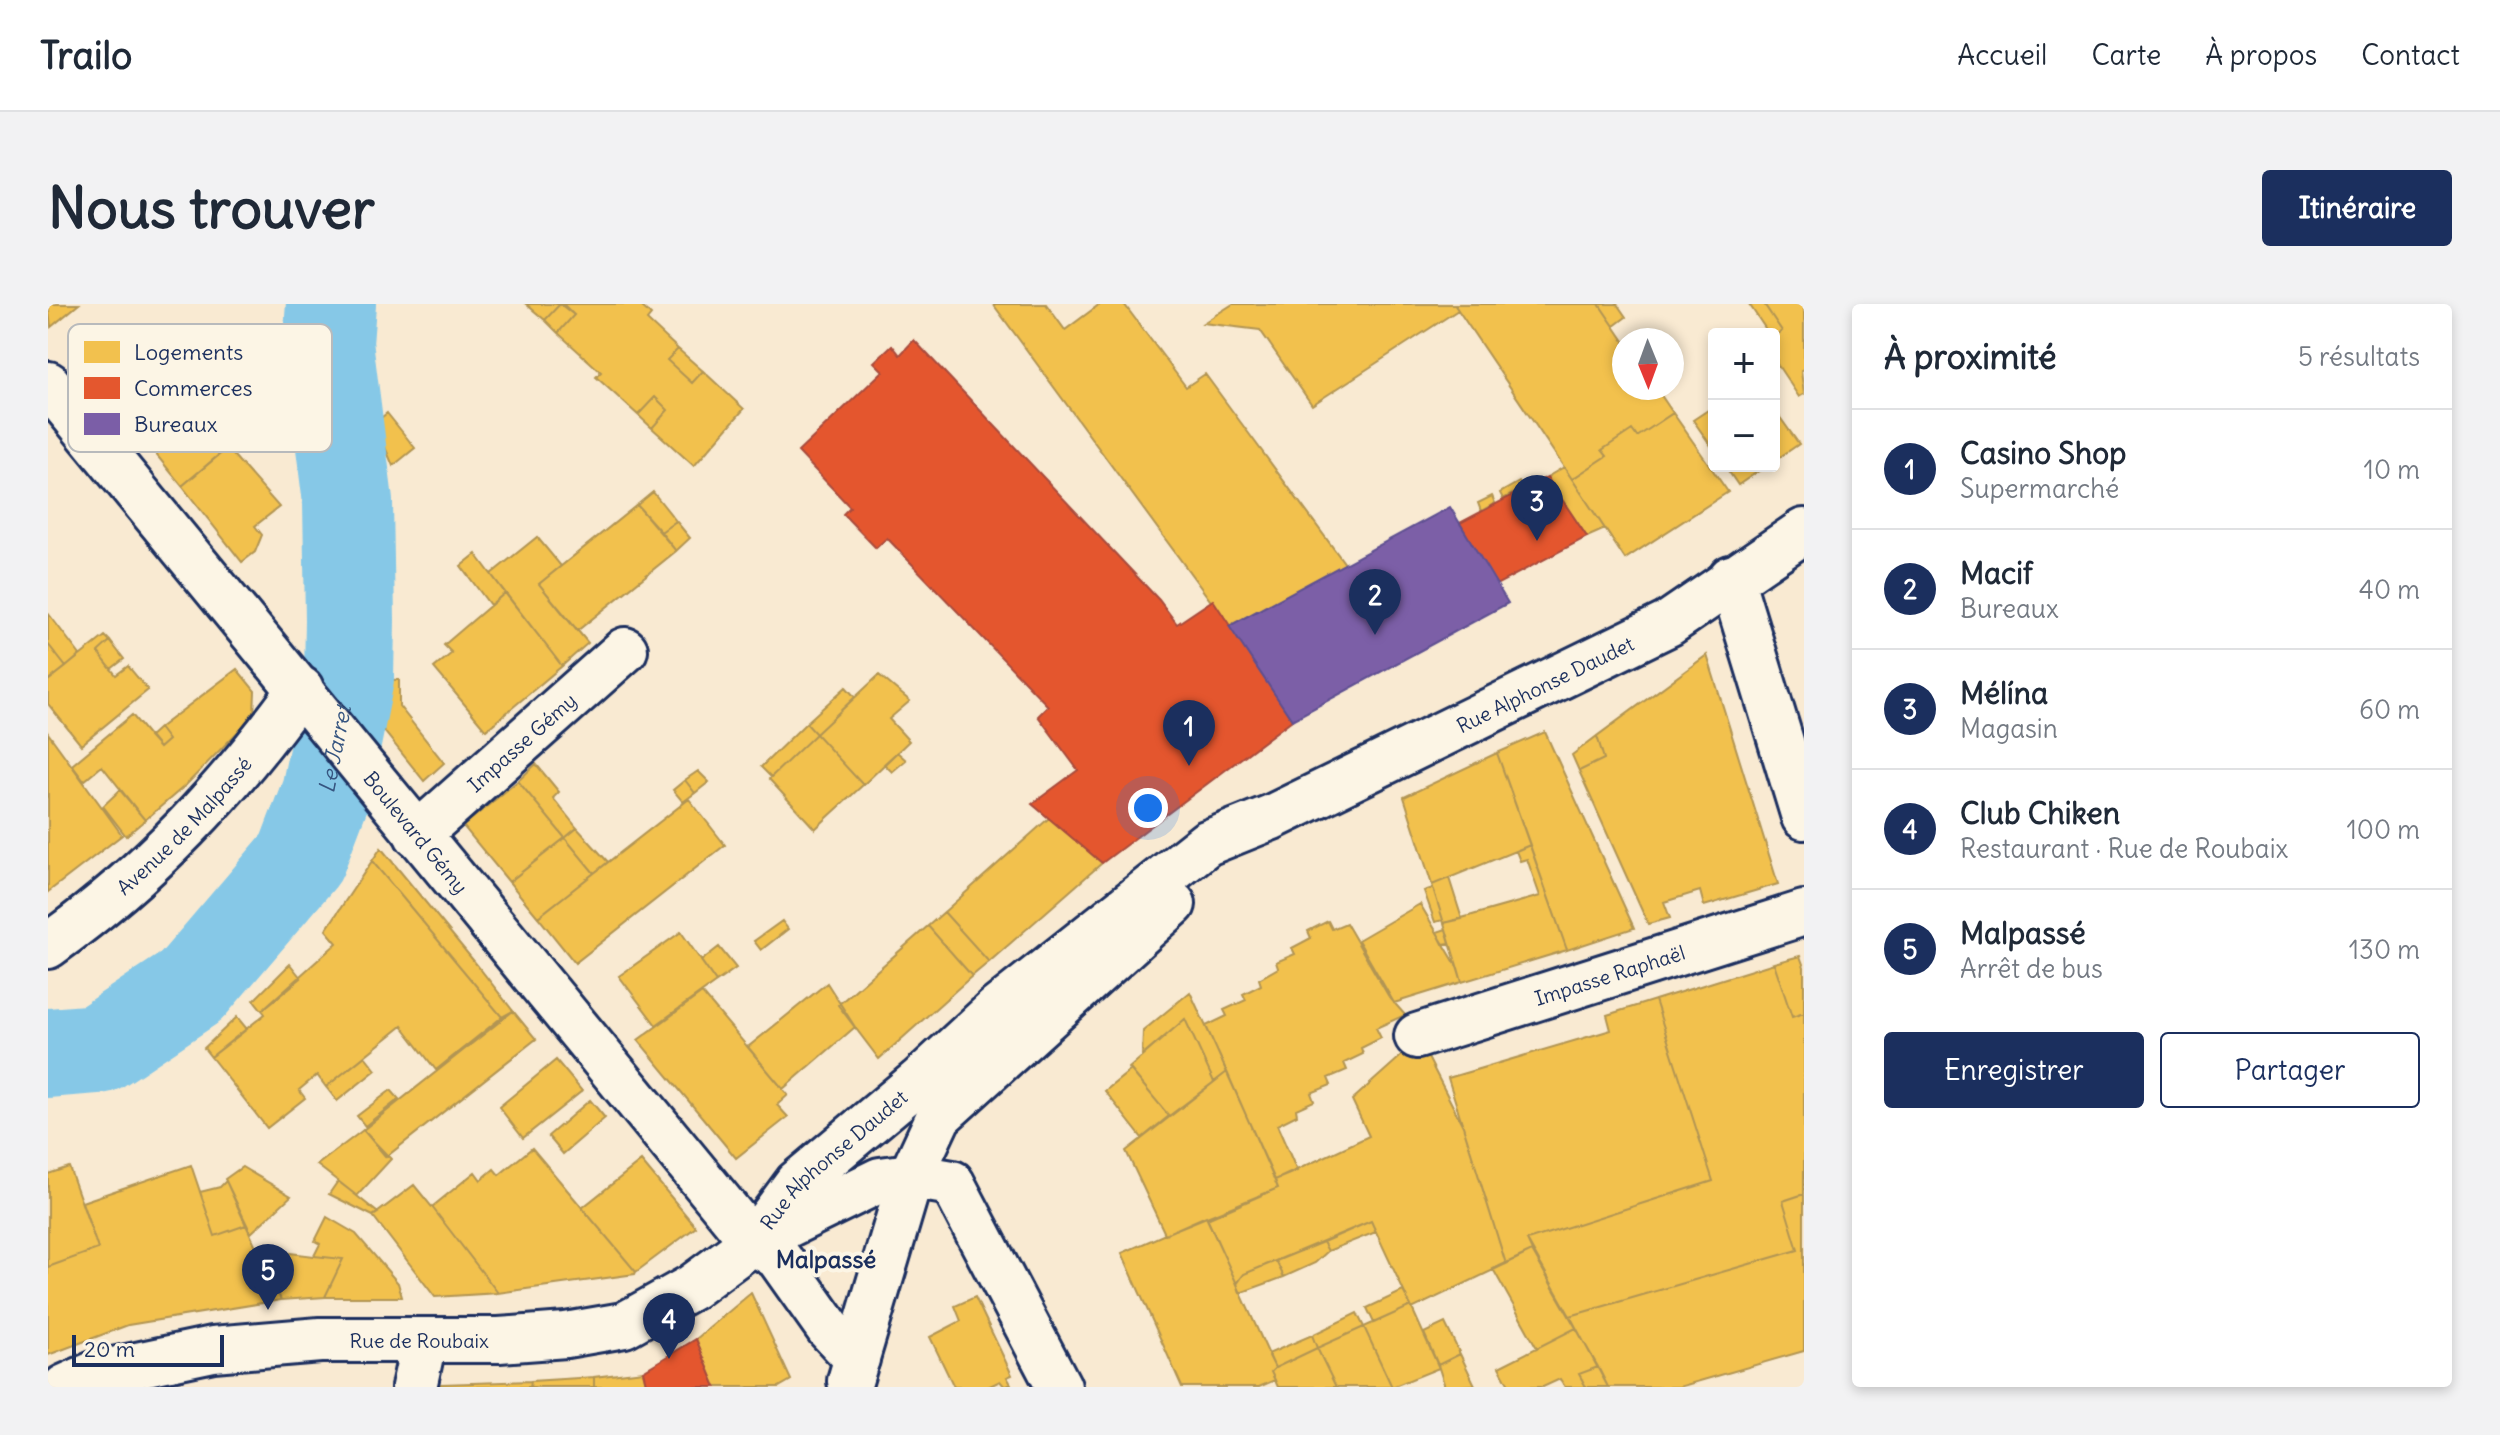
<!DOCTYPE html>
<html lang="fr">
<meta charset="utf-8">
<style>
body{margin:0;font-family:Delius,sans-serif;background:#f2f2f3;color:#1f2937}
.controls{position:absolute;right:24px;top:24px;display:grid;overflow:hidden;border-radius:8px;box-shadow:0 4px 12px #0003}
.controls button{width:72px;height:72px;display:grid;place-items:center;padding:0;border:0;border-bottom:2px solid #e0e1e3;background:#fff;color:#1f2937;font:40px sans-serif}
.compass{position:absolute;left:1564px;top:24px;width:72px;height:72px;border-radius:50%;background:#fff;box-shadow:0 4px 12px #0003;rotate:179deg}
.scale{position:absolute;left:24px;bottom:20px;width:152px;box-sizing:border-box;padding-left:8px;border:4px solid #1b2f5e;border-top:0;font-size:22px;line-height:28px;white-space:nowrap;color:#1b2f5e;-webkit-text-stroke:6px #fcf5e5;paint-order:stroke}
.you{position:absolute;left:1100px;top:504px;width:28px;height:28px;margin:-20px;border:6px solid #fff;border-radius:50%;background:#1a73e8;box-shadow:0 0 0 12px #1a73e833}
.badge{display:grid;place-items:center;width:52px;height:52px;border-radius:50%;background:#1b2f5e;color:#fff;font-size:26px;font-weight:700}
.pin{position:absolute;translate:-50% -66px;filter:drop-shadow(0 2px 4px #0008)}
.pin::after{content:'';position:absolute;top:42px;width:28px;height:24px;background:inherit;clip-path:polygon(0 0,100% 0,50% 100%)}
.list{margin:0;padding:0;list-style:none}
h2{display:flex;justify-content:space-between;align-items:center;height:104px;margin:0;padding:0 32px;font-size:34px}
h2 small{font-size:26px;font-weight:400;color:#747a83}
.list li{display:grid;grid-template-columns:52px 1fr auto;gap:24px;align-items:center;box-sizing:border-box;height:120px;padding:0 32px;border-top:2px solid #e0e1e3}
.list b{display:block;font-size:30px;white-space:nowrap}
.list p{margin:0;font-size:26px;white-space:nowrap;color:#747a83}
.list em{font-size:26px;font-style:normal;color:#747a83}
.actions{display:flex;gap:16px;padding:24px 32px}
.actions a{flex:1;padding:18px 0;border:2px solid #1b2f5e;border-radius:8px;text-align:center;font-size:28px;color:#1b2f5e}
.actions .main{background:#1b2f5e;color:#fff}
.map{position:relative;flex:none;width:1756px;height:1083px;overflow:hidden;border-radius:8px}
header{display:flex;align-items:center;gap:48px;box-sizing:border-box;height:112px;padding:0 40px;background:#fff;border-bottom:2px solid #e0e1e3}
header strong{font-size:38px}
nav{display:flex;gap:44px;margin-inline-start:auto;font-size:28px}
.intro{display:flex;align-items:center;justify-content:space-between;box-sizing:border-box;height:192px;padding:0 48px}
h1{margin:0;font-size:56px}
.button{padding:20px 36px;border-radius:8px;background:#1b2f5e;color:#fff;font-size:28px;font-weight:700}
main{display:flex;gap:48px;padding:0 48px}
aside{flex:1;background:#fff;border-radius:8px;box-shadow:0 4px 12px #0003}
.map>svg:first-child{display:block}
</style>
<header>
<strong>Trailo</strong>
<nav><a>Accueil</a><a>Carte</a><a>À propos</a><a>Contact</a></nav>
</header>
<div class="intro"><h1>Nous trouver</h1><a class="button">Itinéraire</a></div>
<main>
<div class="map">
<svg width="1756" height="1083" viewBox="0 0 1756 1083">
<rect width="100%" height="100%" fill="#f9ead2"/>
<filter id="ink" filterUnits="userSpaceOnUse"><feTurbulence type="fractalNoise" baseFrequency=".0125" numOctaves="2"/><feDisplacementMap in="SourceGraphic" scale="16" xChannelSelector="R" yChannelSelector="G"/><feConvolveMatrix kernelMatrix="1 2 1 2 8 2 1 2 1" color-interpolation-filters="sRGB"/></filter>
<g filter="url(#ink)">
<!-- homes -->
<path fill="#f2c14e" stroke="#b29553" stroke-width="2" d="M 0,0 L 31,0 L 3,23 Z
M 478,0 L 512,0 L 497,16 Z
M 512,0 L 526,11 L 510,29 L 497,16 Z
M 515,0 L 591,0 L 603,11 L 599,16 L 630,45 L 619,56 L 644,79 L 655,67 L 696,105 L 646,162 L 604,124 L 620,106 L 607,93 L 590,111 L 548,73 L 553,68 L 510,29 L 526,11 Z
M 945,0 L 998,0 L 1017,26 L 1052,0 L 1076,0 L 1138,83 L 1157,70 L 1297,260 L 1181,322 Z
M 1185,0 L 1406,0 L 1410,6 L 1264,101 L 1212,26 L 1155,19 Z
M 1406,0 L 1551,0 L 1576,37 L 1576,84 L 1608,84 L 1625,109 L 1589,133 L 1584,126 L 1554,146 L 1559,152 L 1524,175 Z
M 1551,0 L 1569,0 L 1578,13 L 1566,22 Z
M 1701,0 L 1716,0 L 1734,27 L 1726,32 L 1721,30 Z
M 1716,0 L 1756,0 L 1756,64 L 1753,67 L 1756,90 L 1751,93 L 1729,60 L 1726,32 L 1734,27 Z
M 630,45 L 655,67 L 644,79 L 619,56 Z
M 137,85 L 183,141 L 134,182 L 87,125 Z
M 607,93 L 620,106 L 604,124 L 590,111 Z
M 1666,102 L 1666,146 L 1645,116 Z
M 1726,105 L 1751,140 L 1726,157 Z
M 339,109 L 367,144 L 345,162 L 327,119 Z
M 1625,109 L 1680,188 L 1577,255 L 1524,175 L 1559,152 L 1554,146 L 1584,126 L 1589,133 Z
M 179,144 L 231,203 L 207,222 L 214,231 L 207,248 L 194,258 L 134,182 Z
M 1677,162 L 1718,162 L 1690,181 Z
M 1516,163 L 1524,175 L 1557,225 L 1539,233 L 1499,173 Z
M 1471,178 L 1475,185 L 1455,195 L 1452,189 Z
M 605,188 L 628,217 L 613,228 L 589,201 Z
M 1444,192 L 1447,199 L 1433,207 L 1430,199 Z
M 589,201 L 628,247 L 529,327 L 491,280 Z
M 628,217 L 642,234 L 628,247 L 613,228 Z
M 489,233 L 513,262 L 491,280 L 540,339 L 514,362 L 443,270 Z
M 428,250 L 457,289 L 442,301 L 413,262 Z
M 457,289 L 514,362 L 438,426 L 386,364 L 404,349 L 396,341 Z
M 0,309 L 32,351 L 18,363 L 0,340 Z
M 57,332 L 62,337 L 50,348 L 68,371 L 80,362 L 100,386 L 33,441 L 0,400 L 0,377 Z
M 62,337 L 76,355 L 63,365 L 50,348 Z
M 0,340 L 18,363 L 0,377 Z
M 1659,351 L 1730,580 L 1656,602 L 1652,587 L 1616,598 L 1622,614 L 1600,620 L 1531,467 L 1556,455 L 1549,432 Z
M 189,365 L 207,387 L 206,411 L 139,480 L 97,516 L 54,462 L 36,477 L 24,461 L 84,411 L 111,444 L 120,436 L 111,424 Z
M 831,371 L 862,397 L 841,415 L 861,437 L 815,481 L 768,430 Z
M 322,375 L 351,376 L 351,402 L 396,459 L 376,477 L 320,407 L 323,404 L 316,404 Z
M 798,383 L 807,393 L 768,430 L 758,419 Z
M 758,419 L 768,430 L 723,473 L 713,463 Z
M 111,424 L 120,436 L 111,444 L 101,433 Z
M 1497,428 L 1586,624 L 1519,646 L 1449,449 Z
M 0,429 L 74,531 L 0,588 Z
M 768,430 L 815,481 L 767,525 L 721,475 Z
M 1549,432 L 1556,455 L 1531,467 L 1524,451 Z
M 849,448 L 858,456 L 844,468 L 836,460 Z
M 1449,449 L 1482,541 L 1384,581 L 1356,493 Z
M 488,460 L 511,488 L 505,494 L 529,524 L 517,534 L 470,477 Z
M 650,467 L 661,478 L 647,489 L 637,476 Z
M 637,476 L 647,489 L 635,498 L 625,486 Z
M 470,477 L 517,534 L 461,578 L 415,522 Z
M 72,486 L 97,516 L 78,532 L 55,502 Z
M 641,495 L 677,541 L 527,659 L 490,613 Z
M 1001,514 L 1054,559 L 941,658 L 896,608 Z
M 529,524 L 560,558 L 546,569 L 517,534 Z
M 517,534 L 546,569 L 490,613 L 461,578 Z
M 1482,541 L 1519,646 L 1414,678 L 1396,619 L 1492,592 L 1479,555 L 1472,557 L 1468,547 Z
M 333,544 L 429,661 L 465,707 L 454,713 L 324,557 Z
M 324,557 L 454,713 L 388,766 L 354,722 L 278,783 L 269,771 L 251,786 L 257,794 L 219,824 L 163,753 L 217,710 L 214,706 L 289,639 L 278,626 Z
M 1401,574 L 1414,615 L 1396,619 L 1384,581 Z
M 1385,584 L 1395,616 L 1387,618 L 1376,587 Z
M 1372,600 L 1410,664 L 1414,678 L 1346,699 L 1310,636 Z
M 896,608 L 941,658 L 924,672 L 880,622 Z
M 734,617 L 740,625 L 713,646 L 706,637 Z
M 1280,617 L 1284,625 L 1298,619 L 1341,693 L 1357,711 L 1328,724 L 1333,734 L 1313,744 L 1315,750 L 1296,759 L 1299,766 L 1280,774 L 1283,781 L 1263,789 L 1266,797 L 1248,805 L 1249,811 L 1229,821 L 1249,867 L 1227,876 L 1158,722 L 1179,712 L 1176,706 L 1198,696 L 1195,690 L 1213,681 L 1211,675 L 1230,664 L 1228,658 L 1247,650 L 1244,644 L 1263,634 L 1260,627 Z
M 880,622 L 924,672 L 831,755 L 790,701 Z
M 1398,625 L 1402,639 L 1395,640 L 1389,628 Z
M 633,628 L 668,678 L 608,721 L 571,672 Z
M 671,643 L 688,664 L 668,678 L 653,657 Z
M 1752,652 L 1756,663 L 1756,709 L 1744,713 L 1726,659 Z
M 1726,659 L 1744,713 L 1756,709 L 1756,890 L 1735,897 L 1750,946 L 1522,1012 L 1479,936 L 1665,877 L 1607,696 Z
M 242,660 L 253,674 L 214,706 L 206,696 Z
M 779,679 L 807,723 L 735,785 L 700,743 Z
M 1142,688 L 1179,768 L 1166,778 L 1137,715 L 1094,752 L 1095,727 Z
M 654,689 L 740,791 L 729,801 L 740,813 L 688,854 L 590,736 Z
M 1607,696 L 1665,877 L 1479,936 L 1484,947 L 1458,960 L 1400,774 L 1563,726 L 1559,711 Z
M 465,707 L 488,735 L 338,853 L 315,826 Z
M 189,713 L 199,725 L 163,753 L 156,744 Z
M 1137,715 L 1166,778 L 1121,812 L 1081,764 Z
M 1371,736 L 1415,822 L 1458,960 L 1364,1005 L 1323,917 L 1196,970 L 1189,980 L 1159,915 L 1230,884 L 1227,876 L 1321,832 L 1304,796 Z
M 317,752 L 328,766 L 289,797 L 278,783 Z
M 508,756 L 534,787 L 475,834 L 451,803 Z
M 1083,766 L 1121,812 L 1094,834 L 1057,787 Z
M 1179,768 L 1230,884 L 1117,930 L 1078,847 Z
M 343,786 L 351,795 L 317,822 L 309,812 Z
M 542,796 L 557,814 L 515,850 L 500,832 Z
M 315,826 L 343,855 L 309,892 L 269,861 Z
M 484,844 L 588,968 L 587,970 L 450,989 L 384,903 L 427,868 L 433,876 L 446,865 L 451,871 Z
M 593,857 L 648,923 L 588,968 L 534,904 Z
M 143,861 L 167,932 L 198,921 L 233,996 L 80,1021 L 0,1051 L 0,963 L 50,945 L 34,898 Z
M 21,863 L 50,945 L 0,963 L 0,870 Z
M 194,863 L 243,892 L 203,929 L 177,875 Z
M 178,877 L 198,921 L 167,932 L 152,888 L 172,883 Z
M 290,877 L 309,892 L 330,909 L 325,912 L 281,890 Z
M 366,881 L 384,903 L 450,989 L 387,993 L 325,912 Z
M 1756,890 L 1756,1047 L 1631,1083 L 1560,1083 L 1522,1012 L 1750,946 L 1735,897 Z
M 1158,912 L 1227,1064 L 1223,1068 L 1227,1076 L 1211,1083 L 1134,1083 L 1074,949 Z
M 279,913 L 308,930 L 350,979 L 354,993 L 277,993 L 295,955 L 266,952 L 272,940 L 267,937 Z
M 1323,917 L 1328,928 L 1280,947 L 1275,938 Z
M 1275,938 L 1280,947 L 1267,959 L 1236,973 L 1228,957 Z
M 210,945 L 266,952 L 295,955 L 277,993 L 233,996 Z
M 1484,947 L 1528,1024 L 1489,1044 L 1445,965 Z
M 1228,957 L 1236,973 L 1192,989 L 1189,979 L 1196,970 Z
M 1355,987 L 1363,1002 L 1326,1019 L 1319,1004 Z
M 703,989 L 743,1076 L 731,1083 L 668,1083 L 648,1035 Z
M 927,993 L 964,1071 L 959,1073 L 963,1080 L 957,1083 L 952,1077 L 940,1083 L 906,1083 L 882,1033 L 913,1017 L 907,1002 Z
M 1363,1002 L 1391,1064 L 1344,1083 L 1316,1023 Z
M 1309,1009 L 1316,1023 L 1269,1044 L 1264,1031 Z
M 1397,1019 L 1412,1050 L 1390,1061 L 1376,1029 Z
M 1316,1023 L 1344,1083 L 1288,1083 L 1269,1044 Z
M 1528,1024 L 1550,1063 L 1531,1070 L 1538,1083 L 1517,1083 L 1512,1075 L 1495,1083 L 1462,1083 L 1451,1063 Z
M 1264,1031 L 1269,1044 L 1227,1064 L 1220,1050 Z
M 1269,1044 L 1288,1083 L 1230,1083 L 1223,1068 L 1227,1064 Z
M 1412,1050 L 1427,1081 L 1397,1083 L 1390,1061 Z
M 1550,1063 L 1560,1083 L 1538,1083 L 1531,1070 Z
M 595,1067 L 599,1083 L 546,1083 L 546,1073 Z
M 546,1073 L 546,1083 L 482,1083 L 483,1077 Z
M 483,1077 L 482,1083 L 389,1083 L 393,1080 Z"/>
<!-- shops -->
<path fill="#e4572e" stroke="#a84b3c" stroke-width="2" d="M 866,36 L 1111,296 L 1129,320 L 1165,296 L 1244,416 L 1054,559 L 984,500 L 1030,466 L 990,412 L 1000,402 L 839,234 L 828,244 L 795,210 L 802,203 L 750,148 L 835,67 L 826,58 L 844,41 L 852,51 Z
M 1499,173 L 1539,233 L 1448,281 L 1412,219 Z
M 648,1035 L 668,1083 L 599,1083 L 595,1067 Z"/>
<!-- offices -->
<path fill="#7b5ea7" stroke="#5e5091" stroke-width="2" d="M 1402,203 L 1460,299 L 1244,416 L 1181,322 Z"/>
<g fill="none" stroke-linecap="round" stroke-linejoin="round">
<!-- river -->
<path stroke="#86c8e7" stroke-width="90" id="s1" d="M 0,749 L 50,745 L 143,683 L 253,554 L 278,488 L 301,374 L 302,316 L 300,198 L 280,39 L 283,0"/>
<defs>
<g id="street">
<path d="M 1683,274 L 1756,513"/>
<path id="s2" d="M 369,531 L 577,346"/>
<path id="s3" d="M 0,642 C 103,568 179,487 253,385"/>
<path id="s4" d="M 1369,732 L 1756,609"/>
<path id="s5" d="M 17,1083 L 46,1070 L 165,1045 L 272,1036 L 451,1036 L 518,1031 L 576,1021 L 644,983 L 705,938 L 832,876 L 863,872 L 904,879 L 1011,1083"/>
<path d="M 366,1083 L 376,1037"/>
</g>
<g id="secondary">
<path id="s6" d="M 0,80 L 669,894 L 705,938 L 730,953 L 781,1025 L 809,1055"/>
<path id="s7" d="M 705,938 L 749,879 L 871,777 L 949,705 L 1159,539 L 1224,513 L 1620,320 L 1756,227"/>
<path d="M 802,1077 L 863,872 L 891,812 L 1125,600"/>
</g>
</defs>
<!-- street casing -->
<use href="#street" stroke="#1b2f5e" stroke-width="50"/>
<!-- secondary casing -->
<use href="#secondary" stroke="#1b2f5e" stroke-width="50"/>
<!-- street -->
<use href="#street" stroke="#fcf5e5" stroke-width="44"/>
<!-- secondary -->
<use href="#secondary" stroke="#fcf5e5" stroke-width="44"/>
</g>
</g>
<g text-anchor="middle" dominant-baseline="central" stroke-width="8" stroke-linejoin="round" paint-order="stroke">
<!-- street labels -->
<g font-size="20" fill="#1b2f5e" stroke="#fcf5e5">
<text stroke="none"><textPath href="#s7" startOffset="980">Rue Alphonse Daudet</textPath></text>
<text stroke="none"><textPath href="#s2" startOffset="140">Impasse Gémy</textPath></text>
<text stroke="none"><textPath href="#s3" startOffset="182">Avenue de Malpassé</textPath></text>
<text stroke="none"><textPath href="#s6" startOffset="580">Boulevard Gémy</textPath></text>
<text stroke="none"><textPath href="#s4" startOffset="202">Impasse Raphaël</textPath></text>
<text stroke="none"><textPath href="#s7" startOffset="116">Rue Alphonse Daudet</textPath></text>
<text stroke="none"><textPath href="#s5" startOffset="360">Rue de Roubaix</textPath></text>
</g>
<!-- water labels -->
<g font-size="22" font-style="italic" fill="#365580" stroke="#fcf5e5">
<text stroke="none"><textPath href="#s1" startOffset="446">Le Jarret</textPath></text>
</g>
<!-- quarter labels -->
<g font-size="24" font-weight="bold" fill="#1b2f5e" stroke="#fcf5e5">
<text x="778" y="955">Malpassé</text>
</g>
</g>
<!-- legend -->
<rect x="20" y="20" width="264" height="128" rx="12" fill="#fcf5e5" stroke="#b8babc" stroke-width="2"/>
<rect x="36" y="37" width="36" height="22" fill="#f2c14e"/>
<rect x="36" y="73" width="36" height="22" fill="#e4572e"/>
<rect x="36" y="109" width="36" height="22" fill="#7b5ea7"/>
<g font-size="22" fill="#1b2f5e">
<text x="86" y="56">Logements</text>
<text x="86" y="92">Commerces</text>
<text x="86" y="128">Bureaux</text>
</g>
</svg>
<div class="controls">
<button>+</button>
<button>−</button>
</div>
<svg class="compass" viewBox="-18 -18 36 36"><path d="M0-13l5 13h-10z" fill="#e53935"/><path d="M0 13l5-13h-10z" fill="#747a83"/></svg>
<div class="scale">20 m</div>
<div class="you"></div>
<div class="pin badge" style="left:1141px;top:462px">1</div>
<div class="pin badge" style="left:1327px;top:331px">2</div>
<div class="pin badge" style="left:1489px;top:237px">3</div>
<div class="pin badge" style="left:621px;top:1055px">4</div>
<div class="pin badge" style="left:220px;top:1006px">5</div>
</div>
<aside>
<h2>À proximité<small>5 résultats</small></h2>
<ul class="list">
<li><span class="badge">1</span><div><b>Casino Shop</b><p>Supermarché</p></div><em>10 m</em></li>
<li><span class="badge">2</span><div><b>Macif</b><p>Bureaux</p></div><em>40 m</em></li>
<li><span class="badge">3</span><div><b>Mélína</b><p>Magasin</p></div><em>60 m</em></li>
<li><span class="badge">4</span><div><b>Club Chiken</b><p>Restaurant · Rue de Roubaix</p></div><em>100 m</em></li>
<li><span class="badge">5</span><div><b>Malpassé</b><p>Arrêt de bus</p></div><em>130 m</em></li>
</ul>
<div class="actions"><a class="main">Enregistrer</a><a>Partager</a></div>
</aside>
</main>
